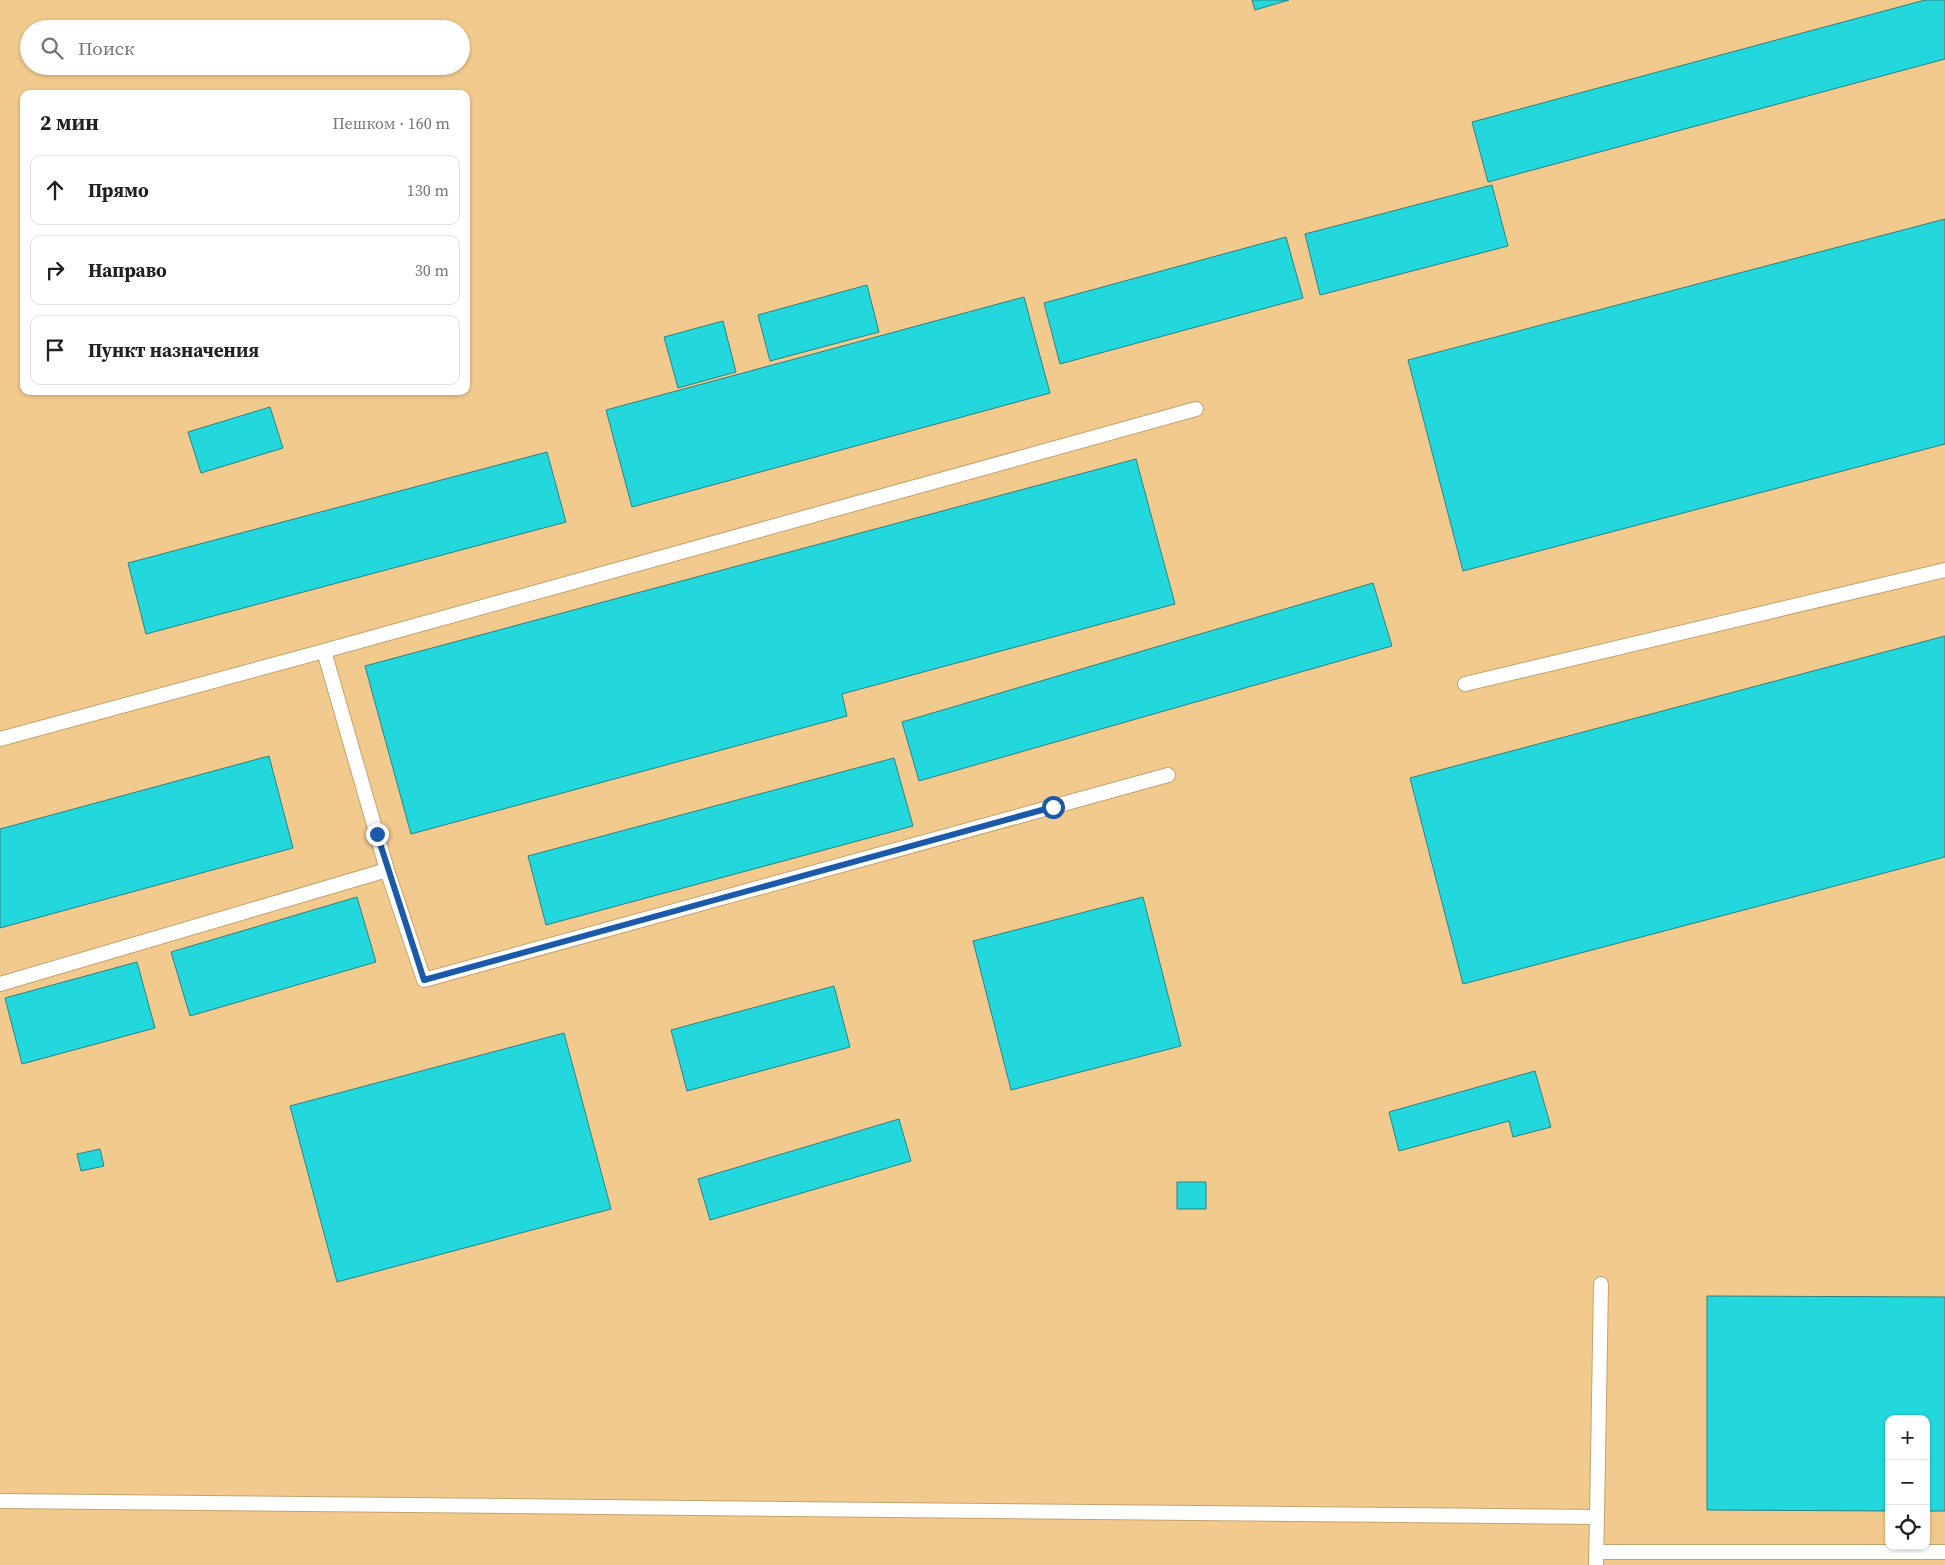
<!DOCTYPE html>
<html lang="ru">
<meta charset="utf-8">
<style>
body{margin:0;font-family:"Source Serif 4",serif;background:#f2f2f2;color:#202124}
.controls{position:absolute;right:15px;bottom:15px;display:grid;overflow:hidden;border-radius:10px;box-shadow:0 1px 4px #0004}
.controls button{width:45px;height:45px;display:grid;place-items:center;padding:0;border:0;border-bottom:1px solid #e0e0e0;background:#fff;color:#202124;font:25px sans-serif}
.stop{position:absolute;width:15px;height:15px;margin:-11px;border:4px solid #1b59aa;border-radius:50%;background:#fff}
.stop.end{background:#1b59aa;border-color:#fff;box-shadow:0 1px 5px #0008}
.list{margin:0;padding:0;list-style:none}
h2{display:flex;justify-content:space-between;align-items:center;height:65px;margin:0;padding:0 20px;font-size:21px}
h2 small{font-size:16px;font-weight:400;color:#757577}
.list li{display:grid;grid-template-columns:32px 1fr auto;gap:15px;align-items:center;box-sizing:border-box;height:70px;margin:0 10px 10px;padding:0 10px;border:1px solid #e0e0e0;border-radius:10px}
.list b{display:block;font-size:19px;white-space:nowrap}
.list em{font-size:16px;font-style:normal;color:#757577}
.icon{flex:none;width:28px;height:28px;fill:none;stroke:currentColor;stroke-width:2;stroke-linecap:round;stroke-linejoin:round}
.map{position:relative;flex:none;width:1945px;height:1565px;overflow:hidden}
.search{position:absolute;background:#fff;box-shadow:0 1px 4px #0004;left:20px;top:20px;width:450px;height:55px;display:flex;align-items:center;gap:12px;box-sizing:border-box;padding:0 18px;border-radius:28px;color:#757577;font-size:19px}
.panel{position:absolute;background:#fff;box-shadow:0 1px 4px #0004;left:20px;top:90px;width:450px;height:305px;border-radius:10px}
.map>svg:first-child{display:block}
</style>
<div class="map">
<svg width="1945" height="1565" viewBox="0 0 1945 1565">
<rect width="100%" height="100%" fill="#f6d29c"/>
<!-- built -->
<path fill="#f3ca8d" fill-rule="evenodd" d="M 0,0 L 1945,0 L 1945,1565 L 0,1565 ZM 29,29 L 461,29 L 461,66 L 29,66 ZM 24,94 L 466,94 L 466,391 L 24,391 ZM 1889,1419 L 1926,1419 L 1926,1546 L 1889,1546 Z"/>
<!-- building -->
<path fill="#22d8dc" stroke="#2b8284" d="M 1252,0 L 1289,0 L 1255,10 Z
M 1925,0 L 1945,0 L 1945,59 L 1488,182 L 1472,122 Z
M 1492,185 L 1508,246 L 1320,295 L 1305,234 Z
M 1945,219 L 1945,444 L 1463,571 L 1408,360 Z
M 1286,237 L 1303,298 L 1060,364 L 1044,303 Z
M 867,285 L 879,332 L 770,361 L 758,315 Z
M 1024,297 L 1050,393 L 632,507 L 606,410 Z
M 723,321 L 736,372 L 678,388 L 664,337 Z
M 270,407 L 283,448 L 201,473 L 188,432 Z
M 547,452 L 566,522 L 146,634 L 128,563 Z
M 1136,459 L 1175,604 L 842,694 L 847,716 L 411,834 L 365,666 Z
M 1373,583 L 1392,646 L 919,781 L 902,722 Z
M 1945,636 L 1945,857 L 1463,984 L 1410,778 Z
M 269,756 L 293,848 L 0,928 L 0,829 Z
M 894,758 L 913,826 L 546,925 L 528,856 Z
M 357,897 L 376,962 L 190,1016 L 171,952 Z
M 1143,897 L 1181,1046 L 1011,1090 L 973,941 Z
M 137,962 L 155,1028 L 22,1064 L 5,998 Z
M 834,986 L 850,1047 L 687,1091 L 671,1030 Z
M 564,1033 L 611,1209 L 337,1282 L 290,1106 Z
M 1535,1071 L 1551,1127 L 1513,1137 L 1509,1121 L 1399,1151 L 1389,1112 Z
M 899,1119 L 911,1161 L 710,1220 L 698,1179 Z
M 100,1149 L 104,1166 L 81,1171 L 77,1154 Z
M 1177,1182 L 1206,1182 L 1206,1209 L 1177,1209 Z
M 1707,1296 L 1945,1297 L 1945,1511 L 1926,1511 L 1926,1419 L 1889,1419 L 1889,1511 L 1707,1510 Z"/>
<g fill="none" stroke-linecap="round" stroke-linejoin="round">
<defs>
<path id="lane" d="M 324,651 L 387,870 L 424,980 L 1168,775
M 1465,684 L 1945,570
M 0,739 L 324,651 L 1196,409
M 0,984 L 387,870
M 0,1501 L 1597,1517 L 1596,1565
M 1597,1517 L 1601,1284
M 1596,1552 L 1945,1552"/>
</defs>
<!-- lane casing -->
<use href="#lane" stroke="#c4a26d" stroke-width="16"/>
<!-- lane -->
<use href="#lane" stroke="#fff" stroke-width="14"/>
</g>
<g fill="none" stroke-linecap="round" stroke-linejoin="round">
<!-- route -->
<path stroke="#1b59aa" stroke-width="6" d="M 377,834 L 424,980 L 1053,807"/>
</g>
</svg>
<div class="controls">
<button>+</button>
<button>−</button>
<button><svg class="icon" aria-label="locate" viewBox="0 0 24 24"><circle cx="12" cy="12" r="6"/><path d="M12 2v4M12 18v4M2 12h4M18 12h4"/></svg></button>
</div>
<div class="stop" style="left:1053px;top:807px"></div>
<div class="stop end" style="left:377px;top:834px"></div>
<div class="search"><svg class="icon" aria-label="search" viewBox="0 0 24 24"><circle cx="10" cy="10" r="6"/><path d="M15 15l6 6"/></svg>Поиск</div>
<section class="panel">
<h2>2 мин<small>Пешком · 160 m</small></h2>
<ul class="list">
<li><svg class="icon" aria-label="ahead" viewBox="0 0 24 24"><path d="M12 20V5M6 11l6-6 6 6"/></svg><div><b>Прямо</b></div><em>130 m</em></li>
<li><svg class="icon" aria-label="right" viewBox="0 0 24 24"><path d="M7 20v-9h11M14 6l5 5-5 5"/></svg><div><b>Направо</b></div><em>30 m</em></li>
<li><svg class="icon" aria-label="arrive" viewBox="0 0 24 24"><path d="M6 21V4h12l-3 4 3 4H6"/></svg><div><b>Пункт назначения</b></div></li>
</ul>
</section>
</div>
